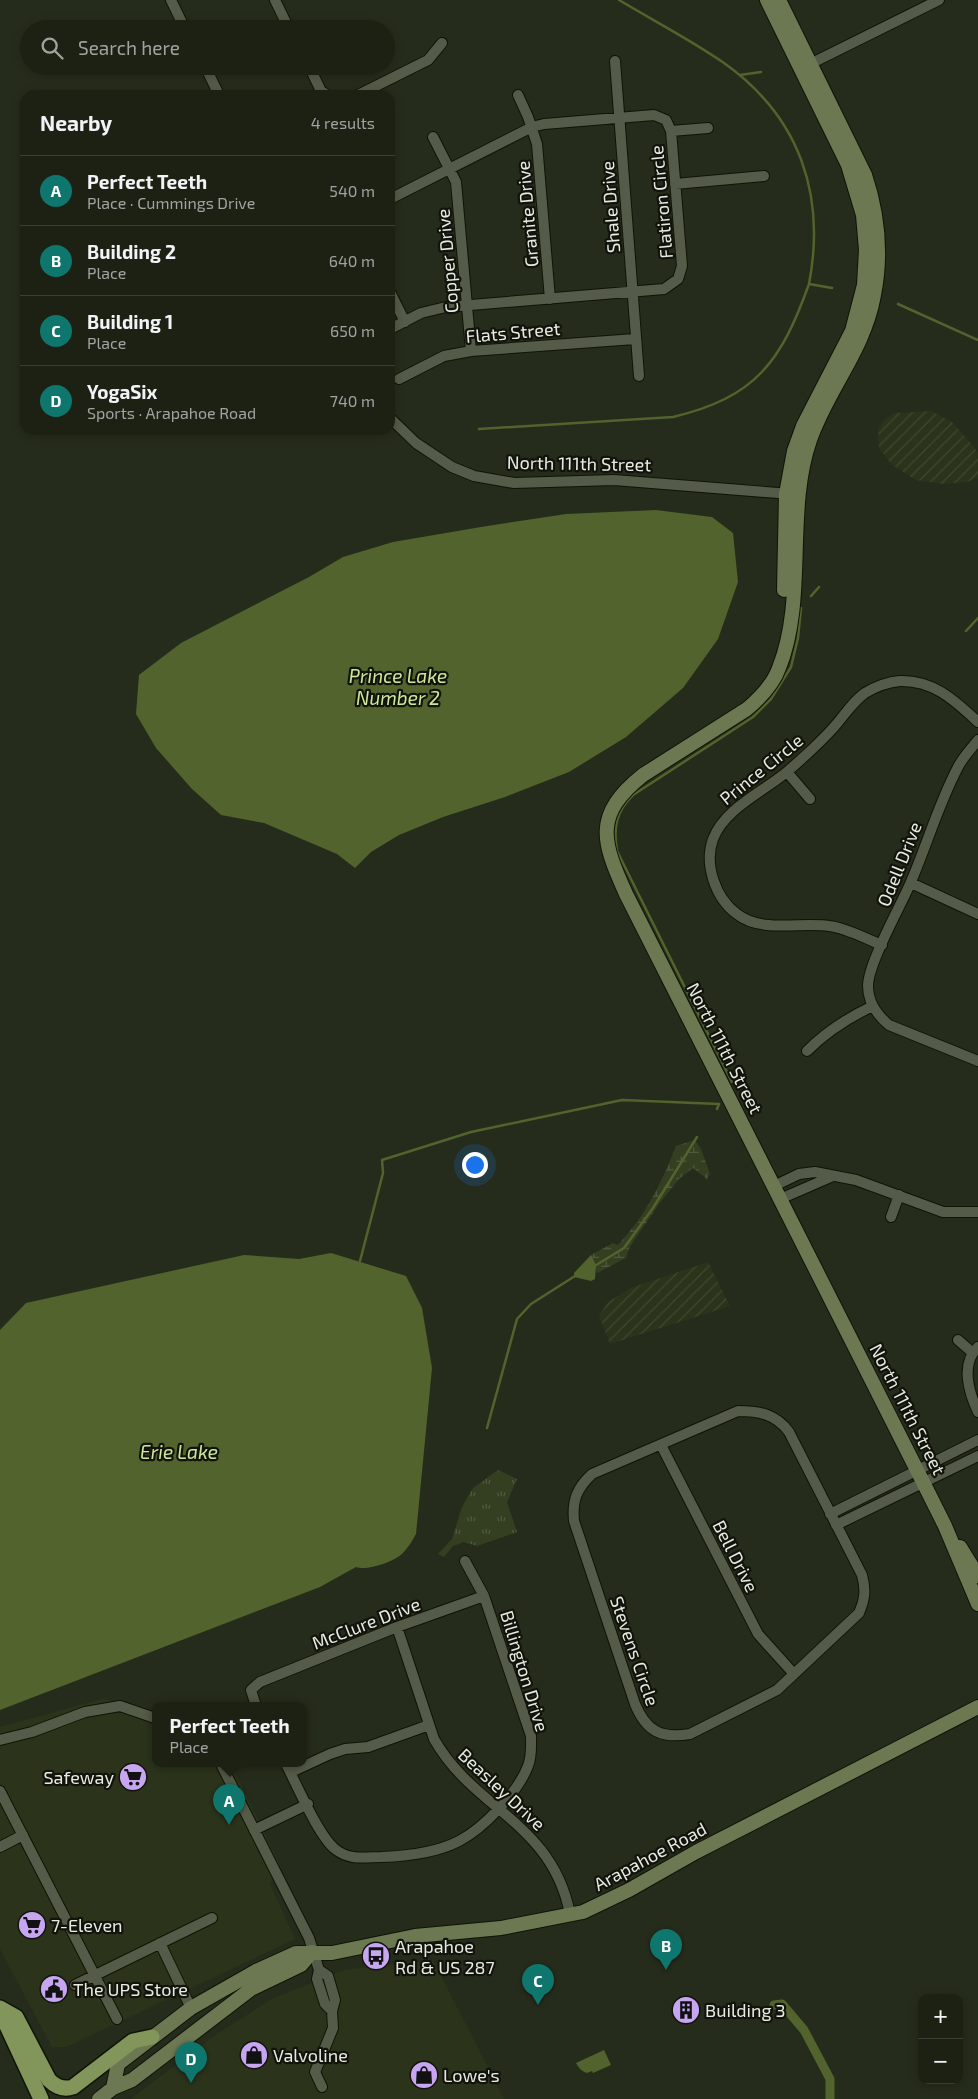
<!DOCTYPE html>
<meta charset="utf-8">
<style>
body{margin:0;font-family:"Exo 2",sans-serif;background:#25291d;color:#f1f3f6}
.controls{position:absolute;right:15px;bottom:15px;display:grid;overflow:hidden;border-radius:10px;box-shadow:0 2px 8px #0003}
.controls button{width:45px;height:45px;display:grid;place-items:center;padding:0;border:0;border-bottom:1px solid #3a3e34;background:#1c2114;color:#f1f3f6;font:25px sans-serif}
.you{position:absolute;left:474px;top:1164px;width:18px;height:18px;margin:-12px;border:4px solid #fff;border-radius:50%;background:#1a73e8;box-shadow:0 0 0 8px #1a73e833}
.badge{display:grid;place-items:center;width:32px;height:32px;border-radius:50%;background:#0f766e;color:#fff;font-size:16px;font-weight:700}
.pin{position:absolute;translate:-50% -41px;filter:drop-shadow(0 1px 2px #0008)}
.pin::after{content:'';position:absolute;top:26px;width:18px;height:15px;background:inherit;clip-path:polygon(0 0,100% 0,50% 100%)}
.popup{position:absolute;left:152px;top:1702px;width:155px;height:65px;box-sizing:border-box;display:grid;place-content:center;border-radius:10px;background:#1c2114;filter:drop-shadow(0 1px 4px #0005);font-size:16px;white-space:nowrap;color:#a0a3a0}
.popup b{font-size:19px;color:#f1f3f6}
.popup::after{content:'';position:absolute;left:50%;top:100%;margin-left:-10px;border:10px solid transparent;border-top-color:#1c2114}
.list{margin:0;padding:0;list-style:none}
h2{display:flex;justify-content:space-between;align-items:center;height:65px;margin:0;padding:0 20px;font-size:21px}
h2 small{font-size:16px;font-weight:400;color:#a0a3a0}
.list li{display:grid;grid-template-columns:32px 1fr auto;gap:15px;align-items:center;box-sizing:border-box;height:70px;padding:0 20px;border-top:1px solid #3a3e34}
.list b{display:block;font-size:19px;white-space:nowrap}
.list p{margin:0;font-size:16px;white-space:nowrap;color:#a0a3a0}
.list em{font-size:16px;font-style:normal;color:#a0a3a0}
.icon{flex:none;width:28px;height:28px;fill:none;stroke:currentColor;stroke-width:2;stroke-linecap:round;stroke-linejoin:round}
.map{position:relative;flex:none;width:978px;height:2099px;overflow:hidden}
.search{position:absolute;background:#1c2114;box-shadow:0 2px 8px #0003;left:20px;top:20px;width:375px;height:55px;display:flex;align-items:center;gap:12px;box-sizing:border-box;padding:0 18px;border-radius:28px;color:#a0a3a0;font-size:19px}
.panel{position:absolute;background:#1c2114;box-shadow:0 2px 8px #0003;left:20px;top:90px;width:375px;height:345px;border-radius:15px}
.map>svg:first-child{display:block}
</style>
<div class="map">
<svg width="978" height="2099" viewBox="0 0 978 2099">
<defs>
<pattern id="industrial-furrows" width="10" height="10" patternUnits="userSpaceOnUse" patternTransform="scale(1.25)"><rect width="10" height="10" fill="#2b331b"/><path d="M-1 1l2-2M0 10L10 0M9 11l2-2" fill="none" stroke="#404731"/></pattern>
<pattern id="grass-tufts" width="24" height="20" patternUnits="userSpaceOnUse" patternTransform="scale(1.25)"><rect width="24" height="20" fill="#343e21"/><path d="M3 7l-1-3M5 7V3M7 7l1-3M15 17l-1-3M17 17v-4M19 17l1-3" fill="none" stroke="#515a41"/></pattern>
<pattern id="wetland-marsh" width="20" height="14" patternUnits="userSpaceOnUse" patternTransform="scale(1.25)"><rect width="20" height="14" fill="#343e21"/><path d="M1 5h8M5 5V1M11 12h8M15 12V8" fill="none" stroke="#515a41"/></pattern>
</defs>
<rect width="100%" height="100%" fill="#262c1b"/>
<!-- built -->
<path fill="#2b331b" d="M 102,1699 L 135,1704 L 155,1711 L 155,1764 L 231,1764 L 280,1865 L 270,1884 L 295,1939 L 66,2047 L 52,2047 L 0,1949 L 0,1727 Z
M 433,1960 L 504,2099 L 131,2099 L 214,2036 L 272,1999 L 344,1970 Z"/>
<!-- industrial -->
<path fill="url(#industrial-furrows)" d="M 932,411 L 953,423 L 973,446 L 978,453 L 978,477 L 967,482 L 943,484 L 916,480 L 892,465 L 879,448 L 878,430 L 885,419 L 896,413 Z
M 708,1262 L 730,1306 L 610,1344 L 599,1316 L 608,1302 L 631,1288 Z"/>
<!-- grass -->
<path fill="url(#grass-tufts)" d="M 498,1470 L 517,1479 L 507,1502 L 517,1532 L 477,1546 L 464,1542 L 453,1546 L 444,1557 L 438,1554 L 452,1539 L 462,1507 L 473,1488 Z"/>
<!-- wetland -->
<path fill="url(#wetland-marsh)" d="M 695,1140 L 701,1149 L 710,1174 L 707,1179 L 693,1168 L 679,1179 L 662,1200 L 630,1246 L 626,1258 L 597,1273 L 591,1255 L 613,1243 L 618,1245 C 646,1215 661,1184 676,1146 Z"/>
<!-- water -->
<path fill="#52632d" d="M 656,510 L 712,517 L 733,533 L 738,582 L 718,639 L 683,688 L 626,737 L 569,772 L 505,797 L 443,817 L 399,835 L 371,852 L 355,868 L 337,854 L 264,823 L 221,815 L 192,789 L 156,748 L 136,714 L 139,675 L 181,643 L 309,577 L 343,557 L 393,542 L 481,527 L 566,514 Z
M 331,1253 L 406,1276 L 422,1308 L 432,1368 L 416,1534 C 412,1541 408,1548 402,1554 C 393,1562 367,1571 356,1567 L 320,1587 L 0,1710 L 0,1330 L 26,1303 L 244,1255 L 299,1259 Z
M 591,1255 L 596,1265 L 595,1279 L 591,1281 L 574,1277 L 574,1273 Z
M 604,2050 L 611,2065 L 593,2073 L 592,2071 L 587,2073 C 581,2071 579,2068 576,2063 Z"/>
<g fill="none" stroke-linecap="round" stroke-linejoin="round">
<!-- stream -->
<path stroke="#52632d" stroke-width="2.5" d="M 619,0 C 654,21 691,40 724,63 C 800,117 826,195 809,284 L 832,288
M 740,75 L 761,72
M 898,304 L 978,340
M 479,429 L 673,417 C 756,397 781,362 809,284
M 811,596 L 819,587
M 966,631 L 978,618
M 732,1082 L 617,851 C 613,828 616,811 633,795 L 753,717 L 771,699 L 791,667 L 798,638 L 801,608
M 360,1261 L 383,1173 L 382,1160 L 471,1132 L 622,1100 L 719,1104 L 717,1109
M 593,1267 L 624,1248 L 653,1208 L 697,1137
M 487,1428 L 517,1319 L 531,1304 L 575,1276"/>
<!-- canal -->
<path stroke="#52632d" stroke-width="9" d="M 774,2005 L 782,2004 L 804,2030 L 830,2079 L 830,2099"/>
<defs>
<path id="street" d="M 171,0 L 185,29
M 275,0 L 289,29
M 615,61 L 639,376
M 205,66 L 219,95
M 309,66 L 321,91 L 327,95
M 806,66 L 939,0
M 358,95 L 428,60 L 442,43
M 518,95 L 528,117 L 537,144 L 550,299
M 671,131 L 708,128
M 433,137 L 456,182 L 471,351
M 675,184 L 764,176
M 390,199 L 532,127 L 544,124 L 654,115 L 666,120 L 671,131 L 682,266 L 678,279 L 664,289 L 446,307 L 421,313 L 390,329
M 390,292 L 405,322
M 399,379 L 444,356 L 471,351 L 635,339
M 390,418 L 416,443 L 452,467 L 474,476 L 514,483 L 614,480 L 791,494
M 978,740 C 971,749 963,757 958,767 C 938,805 927,845 910,884 C 900,907 868,964 868,986 C 868,1003 877,1015 889,1025 L 978,1061
M 787,772 L 810,799
M 911,883 L 978,914
M 882,945 C 866,939 847,928 829,926 C 800,922 761,933 737,914 C 715,898 704,864 713,839 C 725,808 763,792 788,771 C 804,757 820,743 834,727 C 844,716 853,701 865,693 C 875,687 888,682 900,681 C 934,680 955,701 978,722
M 807,1051 C 827,1031 847,1018 873,1006
M 774,1186 L 799,1174 L 815,1172 L 856,1180 L 943,1212 L 978,1212
M 780,1199 L 833,1176
M 891,1217 L 899,1195
M 958,1340 L 973,1353
M 978,1347 C 960,1364 969,1393 978,1412
M 738,1411 C 759,1411 776,1414 789,1432 L 862,1575 C 866,1590 865,1599 859,1613 L 777,1690 L 690,1734 C 661,1739 646,1731 635,1704 L 574,1521 C 572,1500 577,1488 592,1474 Z
M 661,1445 L 758,1634 L 794,1674
M 830,1514 L 978,1440
M 836,1525 L 978,1456
M 397,1627 L 434,1739 C 474,1810 552,1822 570,1914
M 256,1706 L 251,1690 L 260,1682 L 397,1627 L 484,1596
M 0,1740 L 32,1732 L 85,1712 L 120,1706 L 155,1718
M 221,1764 L 309,1938 L 319,1970 L 317,1979 L 325,2004 L 332,2011
M 286,1764 C 297,1785 318,1835 335,1849 C 350,1861 365,1857 382,1857 C 408,1856 436,1853 459,1841 C 484,1828 518,1792 528,1766 C 532,1756 531,1747 531,1736 L 484,1596 L 465,1561
M 291,1772 L 330,1754 L 345,1749 L 368,1747 L 429,1725
M 0,1791 L 117,2019
M 254,1830 L 308,1804
M 0,1847 L 23,1835
M 160,1943 L 191,2008
M 319,1970 L 328,1976 L 335,2000 L 332,2011 L 333,2028 L 315,2072 L 322,2087
M 75,1985 L 212,1918"/>
<path id="secondary" d="M 767,0 L 848,165 L 863,215 L 866,250 L 864,285 L 852,331 L 803,426 L 794,451 L 786,494 L 784,590
M 779,0 L 865,175 C 878,214 882,254 874,295 C 864,351 828,388 810,440 C 785,512 807,598 779,668 C 773,685 760,698 747,709 L 643,775 C 593,815 602,841 626,894 L 923,1482 L 945,1526 L 978,1604
M 960,1547 L 978,1576
M 113,2088 L 118,2064 L 191,2008 L 256,1971 L 296,1953 L 332,1953 L 415,1936 L 501,1928 L 583,1912 L 629,1890 L 696,1852 L 978,1707
M 99,2099 L 113,2088 L 132,2080 L 251,1989 L 301,1965 L 312,1952"/>
<path id="primary" d="M 0,2008 L 16,2017 L 49,2080 C 56,2087 64,2090 73,2087 L 133,2041 L 152,2037
M 0,2011 L 41,2099"/>
</defs>
<!-- street casing -->
<use href="#street" stroke="#0f1405" stroke-width="12"/>
<!-- secondary casing -->
<use href="#secondary" stroke="#0f1405" stroke-width="16"/>
<!-- primary casing -->
<use href="#primary" stroke="#0f1405" stroke-width="18"/>
<!-- street -->
<use href="#street" stroke="#545b48" stroke-width="10"/>
<!-- secondary -->
<use href="#secondary" stroke="#6b7852" stroke-width="14"/>
<!-- primary -->
<use href="#primary" stroke="#82955b" stroke-width="15"/>
</g>
<!-- icons -->
<defs>
<symbol id="supermarket-disc" viewBox="-11 -11 22 22"><circle r="9.5" fill="#c6a6f0" stroke="#11130c"/><path d="M-6-5.5h2.5l.6 2H6L4.5 2H-2.5L-4.4-4H-6ZM-1.5 3.2a1.3 1.3 0 1 0 .1 0ZM3 3.2a1.3 1.3 0 1 0 .1 0Z" fill="#111"/></symbol>
<symbol id="bus-disc" viewBox="-11 -11 22 22"><circle r="9.5" fill="#c6a6f0" stroke="#11130c"/><path d="M-5-6H5V4H4V6H2V4H-2V6H-4V4H-5ZM-3.5-4V0h7V-4ZM-3.5 1.2v1.5H-2V1.2ZM2 1.2v1.5H3.5V1.2Z" fill="#111"/></symbol>
<symbol id="civic-disc" viewBox="-11 -11 22 22"><circle r="9.5" fill="#c6a6f0" stroke="#11130c"/><path d="M-.6-6.5H3V-4.5H.6V-3L4-1V1h2V6H-6V1h2V-1L-.6-3ZM-1.2 2.5V6h2.4V2.5Z" fill="#111"/></symbol>
<symbol id="building-disc" viewBox="-11 -11 22 22"><circle r="9.5" fill="#c6a6f0" stroke="#11130c"/><path d="M-4-6H4V6H1V3H-1V6H-4ZM-2.5-4.3h1.7v1.8h-1.7ZM.8-4.3h1.7v1.8H.8ZM-2.5-1h1.7V.8h-1.7ZM.8-1h1.7V.8H.8Z" fill="#111"/></symbol>
<symbol id="shop-disc" viewBox="-11 -11 22 22"><circle r="9.5" fill="#c6a6f0" stroke="#11130c"/><path d="M-5-2.5h2.3a2.7 3.5 0 0 1 5.4 0H5L5.5 6h-11ZM-1.5-2.5h3a1.5 2.3 0 0 0-3 0Z" fill="#111"/></symbol>
</defs>
<g fill-rule="evenodd">
<use href="#supermarket-disc" x="117" y="1761" width="32" height="32"/>
<use href="#supermarket-disc" x="16" y="1909" width="32" height="32"/>
<use href="#bus-disc" x="360" y="1940" width="32" height="32"/>
<use href="#civic-disc" x="38" y="1973" width="32" height="32"/>
<use href="#building-disc" x="670" y="1994" width="32" height="32"/>
<use href="#shop-disc" x="238" y="2039" width="32" height="32"/>
<use href="#shop-disc" x="408" y="2059" width="32" height="32"/>
</g>
<g text-anchor="middle" dominant-baseline="central" stroke-width="4.5" stroke-linejoin="round" paint-order="stroke">
<!-- street labels -->
<g font-size="18" fill="#e7ebe0" stroke="#11130c">
<text transform="translate(661 202) rotate(-95)">Flatiron Circle</text>
<text transform="translate(610 207) rotate(-94)">Shale Drive</text>
<text transform="translate(527 214) rotate(-95)">Granite Drive</text>
<text transform="translate(447 261) rotate(-95)">Copper Drive</text>
<text transform="translate(513 332) rotate(-5)">Flats Street</text>
<text transform="translate(579 463) rotate(1)">North 111th Street</text>
<text transform="translate(761 769) rotate(-39)">Prince Circle</text>
<text transform="translate(899 864) rotate(-68)">Odell Drive</text>
<text transform="translate(725 1048) rotate(63)">North 111th Street</text>
<text transform="translate(908 1409) rotate(63)">North 111th Street</text>
<text transform="translate(736 1556) rotate(63)">Bell Drive</text>
<text transform="translate(366 1623) rotate(-21)">McClure Drive</text>
<text transform="translate(635 1651) rotate(71)">Stevens Circle</text>
<text transform="translate(525 1671) rotate(73)">Billington Drive</text>
<text transform="translate(502 1789) rotate(43)">Beasley Drive</text>
<text transform="translate(650 1856) rotate(-28)">Arapahoe Road</text>
</g>
<!-- poi labels -->
<g font-size="18" fill="#e7ebe0" stroke="#11130c" text-anchor="start">
<text x="114" y="1777" text-anchor="end">Safeway</text>
<text x="51" y="1925">7-Eleven</text>
<text x="395" y="1946">Arapahoe<tspan x="395" dy="21">Rd &amp; US 287</tspan></text>
<text x="73" y="1989">The UPS Store</text>
<text x="705" y="2010">Building 3</text>
<text x="273" y="2055">Valvoline</text>
<text x="443" y="2075">Lowe's</text>
</g>
<!-- water labels -->
<g font-size="19" font-style="italic" fill="#cde997" stroke="#11130c">
<text x="398" y="675">Prince Lake<tspan x="398" dy="22">Number 2</tspan></text>
<text x="179" y="1451">Erie Lake</text>
</g>
</g>
</svg>
<div class="controls">
<button>+</button>
<button>−</button>
</div>
<div class="you"></div>
<div class="pin badge" style="left:229px;top:1825px">A</div>
<div class="popup"><b>Perfect Teeth</b>Place</div>
<div class="pin badge" style="left:666px;top:1970px">B</div>
<div class="pin badge" style="left:538px;top:2005px">C</div>
<div class="pin badge" style="left:191px;top:2083px">D</div>
<div class="search"><svg class="icon" aria-label="search" viewBox="0 0 24 24"><circle cx="10" cy="10" r="6"/><path d="M15 15l6 6"/></svg>Search here</div>
<section class="panel">
<h2>Nearby<small>4 results</small></h2>
<ul class="list">
<li><span class="badge">A</span><div><b>Perfect Teeth</b><p>Place · Cummings Drive</p></div><em>540 m</em></li>
<li><span class="badge">B</span><div><b>Building 2</b><p>Place</p></div><em>640 m</em></li>
<li><span class="badge">C</span><div><b>Building 1</b><p>Place</p></div><em>650 m</em></li>
<li><span class="badge">D</span><div><b>YogaSix</b><p>Sports · Arapahoe Road</p></div><em>740 m</em></li>
</ul>
</section>
</div>
